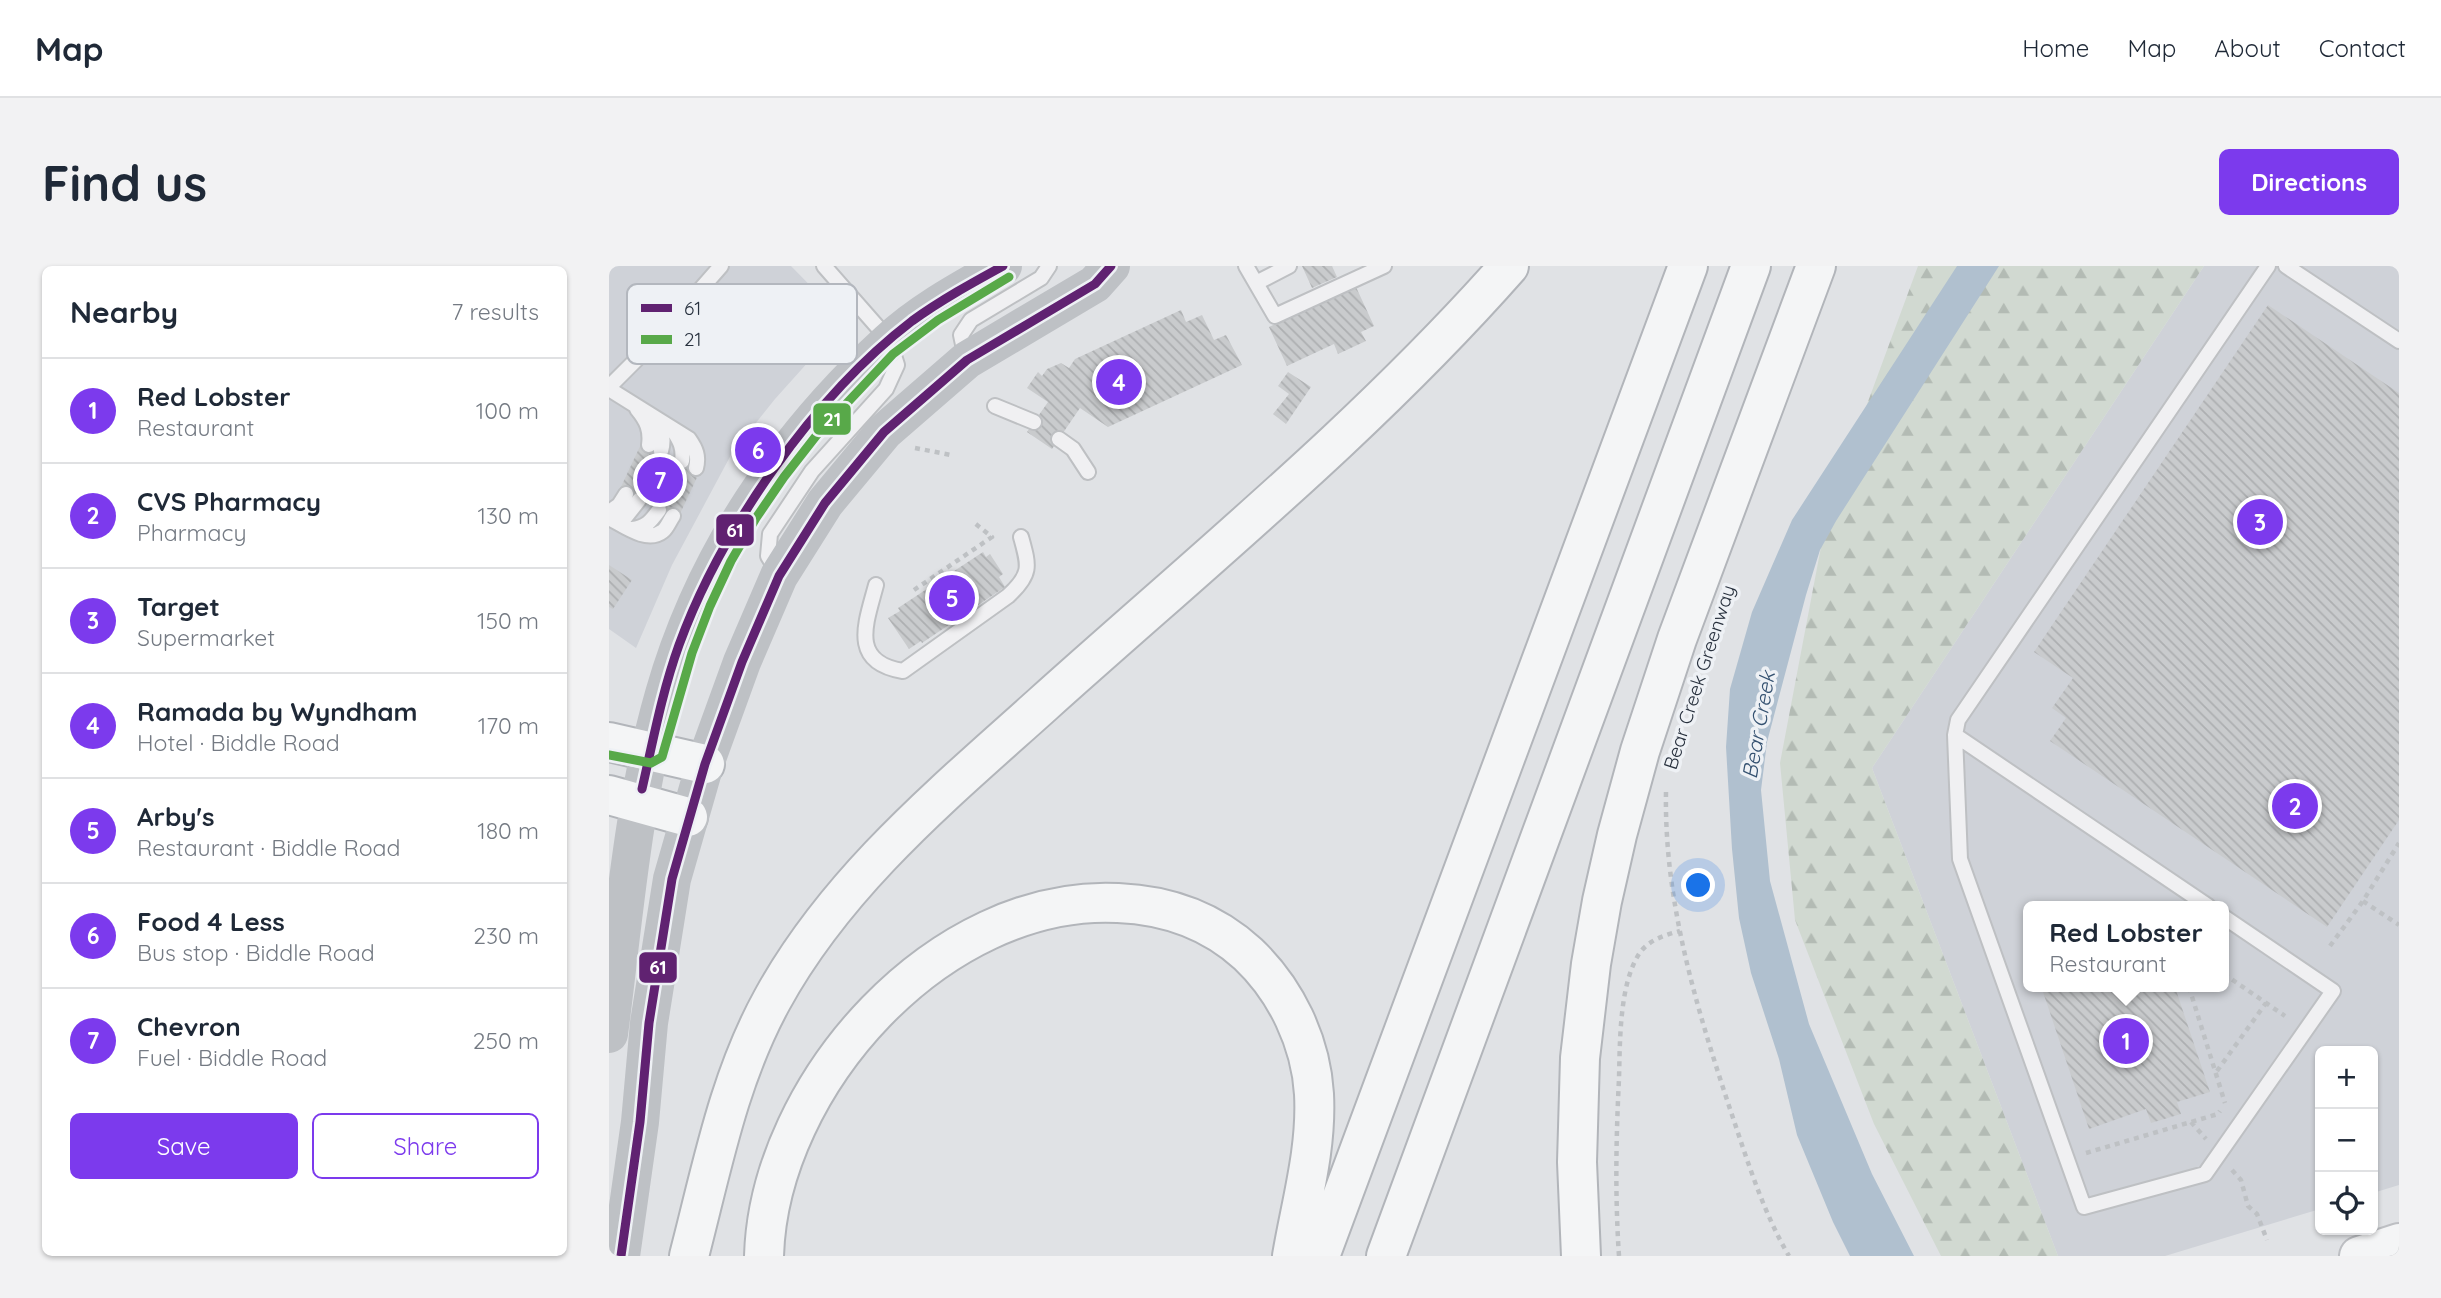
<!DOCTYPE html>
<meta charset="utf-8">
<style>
body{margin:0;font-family:Quicksand,sans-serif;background:#f2f2f3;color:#1f2937}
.controls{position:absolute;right:21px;bottom:21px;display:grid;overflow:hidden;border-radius:10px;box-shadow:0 2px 5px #0004}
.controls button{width:63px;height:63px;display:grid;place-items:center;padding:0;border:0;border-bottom:2px solid #e0e1e3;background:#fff;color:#1f2937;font:35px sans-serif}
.you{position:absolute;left:1090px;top:620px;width:24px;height:24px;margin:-18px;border:5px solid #fff;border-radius:50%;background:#1a73e8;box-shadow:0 0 0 10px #1a73e833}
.badge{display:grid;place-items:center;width:46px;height:46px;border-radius:50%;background:#7c3aed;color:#fff;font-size:23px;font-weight:700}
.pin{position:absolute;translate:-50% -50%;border:4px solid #fff;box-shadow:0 2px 7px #0006}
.popup{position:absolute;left:1414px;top:635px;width:206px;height:91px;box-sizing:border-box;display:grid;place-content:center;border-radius:10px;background:#fff;filter:drop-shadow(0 2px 5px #0005);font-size:23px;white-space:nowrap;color:#747a83}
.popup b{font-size:26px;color:#1f2937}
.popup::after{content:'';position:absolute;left:50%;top:100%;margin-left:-14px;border:14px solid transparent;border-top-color:#fff}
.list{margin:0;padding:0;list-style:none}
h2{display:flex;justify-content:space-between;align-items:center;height:91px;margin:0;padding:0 28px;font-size:30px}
h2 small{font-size:23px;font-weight:400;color:#747a83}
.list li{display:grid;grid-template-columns:46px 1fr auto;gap:21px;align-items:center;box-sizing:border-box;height:105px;padding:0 28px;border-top:2px solid #e0e1e3}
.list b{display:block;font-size:26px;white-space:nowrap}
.list p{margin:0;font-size:23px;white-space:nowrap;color:#747a83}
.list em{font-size:23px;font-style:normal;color:#747a83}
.actions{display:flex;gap:14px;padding:21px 28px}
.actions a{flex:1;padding:16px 0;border:2px solid #7c3aed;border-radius:10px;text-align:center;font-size:24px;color:#7c3aed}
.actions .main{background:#7c3aed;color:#fff}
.icon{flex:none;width:38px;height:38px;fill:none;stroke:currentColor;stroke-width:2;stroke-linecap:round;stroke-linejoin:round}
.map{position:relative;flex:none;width:1790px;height:990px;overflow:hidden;border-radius:10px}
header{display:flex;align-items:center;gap:42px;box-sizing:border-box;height:98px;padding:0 35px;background:#fff;border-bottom:2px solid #e0e1e3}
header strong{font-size:33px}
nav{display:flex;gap:38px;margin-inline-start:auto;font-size:24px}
.intro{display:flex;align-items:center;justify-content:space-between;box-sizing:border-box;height:168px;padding:0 42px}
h1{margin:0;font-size:49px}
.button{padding:18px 32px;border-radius:10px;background:#7c3aed;color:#fff;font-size:24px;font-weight:700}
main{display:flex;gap:42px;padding:0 42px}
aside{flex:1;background:#fff;border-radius:10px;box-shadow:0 2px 5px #0004}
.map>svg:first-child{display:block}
</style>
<header>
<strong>Map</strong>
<nav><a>Home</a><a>Map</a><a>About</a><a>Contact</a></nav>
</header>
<div class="intro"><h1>Find us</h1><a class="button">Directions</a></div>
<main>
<aside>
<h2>Nearby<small>7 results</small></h2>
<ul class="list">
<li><span class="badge">1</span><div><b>Red Lobster</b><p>Restaurant</p></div><em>100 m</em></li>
<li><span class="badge">2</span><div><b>CVS Pharmacy</b><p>Pharmacy</p></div><em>130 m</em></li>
<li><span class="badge">3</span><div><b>Target</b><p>Supermarket</p></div><em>150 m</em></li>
<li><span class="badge">4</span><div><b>Ramada by Wyndham</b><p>Hotel · Biddle Road</p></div><em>170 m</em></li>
<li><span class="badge">5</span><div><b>Arby's</b><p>Restaurant · Biddle Road</p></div><em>180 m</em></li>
<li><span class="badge">6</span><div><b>Food 4 Less</b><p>Bus stop · Biddle Road</p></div><em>230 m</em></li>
<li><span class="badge">7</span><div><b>Chevron</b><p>Fuel · Biddle Road</p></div><em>250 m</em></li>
</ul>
<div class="actions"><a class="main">Save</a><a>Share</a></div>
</aside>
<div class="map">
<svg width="1790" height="990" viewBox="0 0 1790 990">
<defs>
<pattern id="forest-firs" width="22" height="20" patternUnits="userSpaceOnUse" patternTransform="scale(1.75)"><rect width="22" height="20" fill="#d1d9d1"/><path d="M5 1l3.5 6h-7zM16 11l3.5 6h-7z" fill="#b3bbb4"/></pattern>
<pattern id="building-back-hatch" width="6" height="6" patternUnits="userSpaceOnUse" patternTransform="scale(1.75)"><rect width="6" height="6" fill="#c9cbcd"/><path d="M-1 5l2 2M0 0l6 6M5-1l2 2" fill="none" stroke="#adafb1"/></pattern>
</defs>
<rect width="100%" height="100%" fill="#e0e2e5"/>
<!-- built -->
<path fill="#cfd2d8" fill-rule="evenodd" d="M 0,0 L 182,0 L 236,55 L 166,133 L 123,187 L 63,299 L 27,382 L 0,363 Z
M 1595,0 L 1790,0 L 1790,919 L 1764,927 L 1764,785 L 1711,785 L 1711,943 L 1556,990 L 1449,990 L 1263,502 ZM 1419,640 L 1615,640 L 1615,721 L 1419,721 Z"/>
<!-- forest -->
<path fill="url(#forest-firs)" d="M 1309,0 L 1595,0 L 1263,502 L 1449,990 L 1332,990 L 1265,858 L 1186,654 L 1171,497 L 1219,244 Z"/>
<!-- water -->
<path fill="#b0c0cf" d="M 1348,0 L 1390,0 L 1227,255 L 1211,284 L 1197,329 L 1158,476 L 1152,524 L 1161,615 L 1200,758 L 1263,908 L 1305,990 L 1241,990 L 1224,956 L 1188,869 L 1170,793 L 1142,707 L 1130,652 L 1123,583 L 1117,481 L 1121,423 L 1143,346 L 1183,254 Z"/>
<!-- building -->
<path fill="url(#building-back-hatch)" d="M 693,0 L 723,0 L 728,11 L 703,22 Z
M 747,21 L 765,60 L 752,66 L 757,75 L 729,88 L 725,78 L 678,100 L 660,61 Z
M 1659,39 L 1790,127 L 1790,554 L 1718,661 L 1441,475 L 1457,452 L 1443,442 L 1464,412 L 1425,386 Z
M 572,44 L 577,56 L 593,49 L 605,74 L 617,69 L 633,99 L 499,161 L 471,142 L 443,183 L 418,166 L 439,136 L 418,122 L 429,106 L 433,110 L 438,103 L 452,97 L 460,102 L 466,93 Z
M 679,106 L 702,121 L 677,158 L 664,148 L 680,128 L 669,120 Z
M 33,176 L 92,203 L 69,252 L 10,225 Z
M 374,286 L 377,291 L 381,288 L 394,308 L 390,311 L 396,321 L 313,377 L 312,375 L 300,383 L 279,352 L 291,345 L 289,342 Z
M 0,299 L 23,314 L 4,343 L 0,341 Z
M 1441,721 L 1566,721 L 1601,826 L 1568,836 L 1572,848 L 1542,857 L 1537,843 L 1480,863 L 1433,723 Z"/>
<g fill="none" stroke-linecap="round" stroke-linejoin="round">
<defs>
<path id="lane" d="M 637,0 L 666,50 L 775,0
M 1677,0 L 1790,75
M 647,17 L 680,0
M 357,93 L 352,69 L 362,54 L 432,12 L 440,0
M 0,121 L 48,73 L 112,0
M 0,123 L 80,173 C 87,183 90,190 87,202
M 386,140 L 425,156
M 28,143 C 38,155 42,164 40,179
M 44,151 C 52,163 56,171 52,185
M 64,164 C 71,175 75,182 73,195
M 450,173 L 464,183 L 479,206
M 0,246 L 10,239 L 17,228
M 0,252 C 14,259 38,278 54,265 C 58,262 61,254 64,250
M 8,256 L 15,253 L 30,234
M 23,263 C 37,262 42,255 50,244
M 168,305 L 159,290 L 161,268 L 203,205 L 277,123 L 288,99 L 280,74 L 215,0
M 267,319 C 257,357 240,396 294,405 L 399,330 C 423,308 420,300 412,271
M 1346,469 L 1349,454 L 1659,0
M 1599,640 L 1346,469 L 1351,593 L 1475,941 L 1596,908 L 1724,725 L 1615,651"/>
<path id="primary" d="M 1750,990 L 1790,977"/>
<path id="highway" d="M 0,476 L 96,498
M 0,529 L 79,551
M 80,990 C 103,902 119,814 163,734 C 228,615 335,527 434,438 C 592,296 759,160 900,0
M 155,990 C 160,818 331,628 509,637 C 558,639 603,655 639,688 C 677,724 702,776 705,828 C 708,883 692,937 683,990
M 711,990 L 1079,0
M 777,990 L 1142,0
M 972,990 L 968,896 L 971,792 L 982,698 L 993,635 L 1008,569 L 1031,485 L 1068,373 L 1207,0"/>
</defs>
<!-- lane casing -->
<use href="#lane" stroke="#bec0c3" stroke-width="18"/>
<!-- primary casing -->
<use href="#primary" stroke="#bdbfc3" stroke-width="42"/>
<!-- highway casing -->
<use href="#highway" stroke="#b2b5ba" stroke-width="42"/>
<!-- path -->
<path stroke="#bec1c4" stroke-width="4.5" stroke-dasharray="5 5" stroke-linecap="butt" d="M 306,182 L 342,189
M 305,324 L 383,271 L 363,255
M 1057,526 C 1055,635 1087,740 1121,843 C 1138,893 1153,944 1180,990
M 1754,635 L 1790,659
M 1721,680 L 1754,635 L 1790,577
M 1615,708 L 1676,750
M 1580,721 L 1616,837
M 1608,805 L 1657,737
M 1582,856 L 1597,873
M 1477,887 L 1609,848 L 1611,845
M 1623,904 L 1632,914 L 1639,940 L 1648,948 L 1658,974
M 1010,990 C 1006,931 1007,872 1010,813 C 1011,777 1010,719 1030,688 C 1039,674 1056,669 1071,665"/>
<!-- lane -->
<use href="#lane" stroke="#f0f0f2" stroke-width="14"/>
<!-- secondary -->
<path stroke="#bec1c5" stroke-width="38" d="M 0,768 C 15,655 23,539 55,428 C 94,291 175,171 279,76 C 312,45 355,22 394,0
M 12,990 L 31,856 L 40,757 L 63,613 L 96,498 L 133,396 L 170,310 L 216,237 L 275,166 L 358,94 L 486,18 L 502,0"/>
<!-- primary -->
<use href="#primary" stroke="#f4f5f6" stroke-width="38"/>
<!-- highway -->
<use href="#highway" stroke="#f4f5f6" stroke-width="38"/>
<defs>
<path id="bus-1" d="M 33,523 C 44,475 53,426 70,379 C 112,264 205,130 303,55 C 332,34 363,17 394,0
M 12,990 L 31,856 L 40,757 L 63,613 L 96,498 L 133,396 L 170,310 L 216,237 L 275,166 L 358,94 L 486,18 L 502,0"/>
<path id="bus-2" d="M 0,489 L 42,497 L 53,491 L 83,387 L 101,340 L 122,295 L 147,252 L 175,211 L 207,170 L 284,88 L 329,54 L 400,11"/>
</defs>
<!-- bus-1 casing -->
<use href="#bus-1" stroke="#eef1f5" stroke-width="14"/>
<!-- bus-2 casing -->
<use href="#bus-2" stroke="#eef1f5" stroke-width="14"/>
<!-- bus-1 -->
<use href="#bus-1" stroke="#602271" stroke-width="9"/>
<!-- bus-2 -->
<use href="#bus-2" stroke="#58a949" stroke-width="9"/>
</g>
<g text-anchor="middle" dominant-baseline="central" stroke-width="7" stroke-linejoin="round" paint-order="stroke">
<!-- street labels -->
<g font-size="19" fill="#28313e" stroke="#eef1f5">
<text transform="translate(1090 411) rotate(-72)">Bear Creek Greenway</text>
</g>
<!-- water labels -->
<g font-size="21" font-style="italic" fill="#345170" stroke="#eef1f5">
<text transform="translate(1149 459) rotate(-80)">Bear Creek</text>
</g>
</g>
<!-- legend -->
<rect x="18" y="18" width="230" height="80" rx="10" fill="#eef1f5" stroke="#b3b7be" stroke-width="2"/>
<rect x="32" y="38" width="31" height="8" fill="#602271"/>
<rect x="32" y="69" width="31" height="9" fill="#58a949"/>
<g font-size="19" fill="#28313e">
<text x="75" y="49">61</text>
<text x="75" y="80">21</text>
</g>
<g stroke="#eef1f5" stroke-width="2.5">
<rect x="203" y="136" width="40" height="34" rx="7" fill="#58a949"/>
<rect x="106" y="247" width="40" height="34" rx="7" fill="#602271"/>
<rect x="29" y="685" width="40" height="33" rx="7" fill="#602271"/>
</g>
<g font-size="19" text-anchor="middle" font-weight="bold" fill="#fff">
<text x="223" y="160">21</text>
<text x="126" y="271">61</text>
<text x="49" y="708">61</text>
</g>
</svg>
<div class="controls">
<button>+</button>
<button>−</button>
<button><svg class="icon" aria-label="locate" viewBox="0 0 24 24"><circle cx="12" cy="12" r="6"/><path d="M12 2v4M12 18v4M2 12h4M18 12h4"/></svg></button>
</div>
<div class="you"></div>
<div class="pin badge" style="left:1517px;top:775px">1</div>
<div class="popup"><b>Red Lobster</b>Restaurant</div>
<div class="pin badge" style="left:1686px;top:540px">2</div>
<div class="pin badge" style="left:1651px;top:256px">3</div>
<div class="pin badge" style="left:510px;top:116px">4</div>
<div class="pin badge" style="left:343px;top:332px">5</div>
<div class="pin badge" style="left:149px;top:184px">6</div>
<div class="pin badge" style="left:51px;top:214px">7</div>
</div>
</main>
